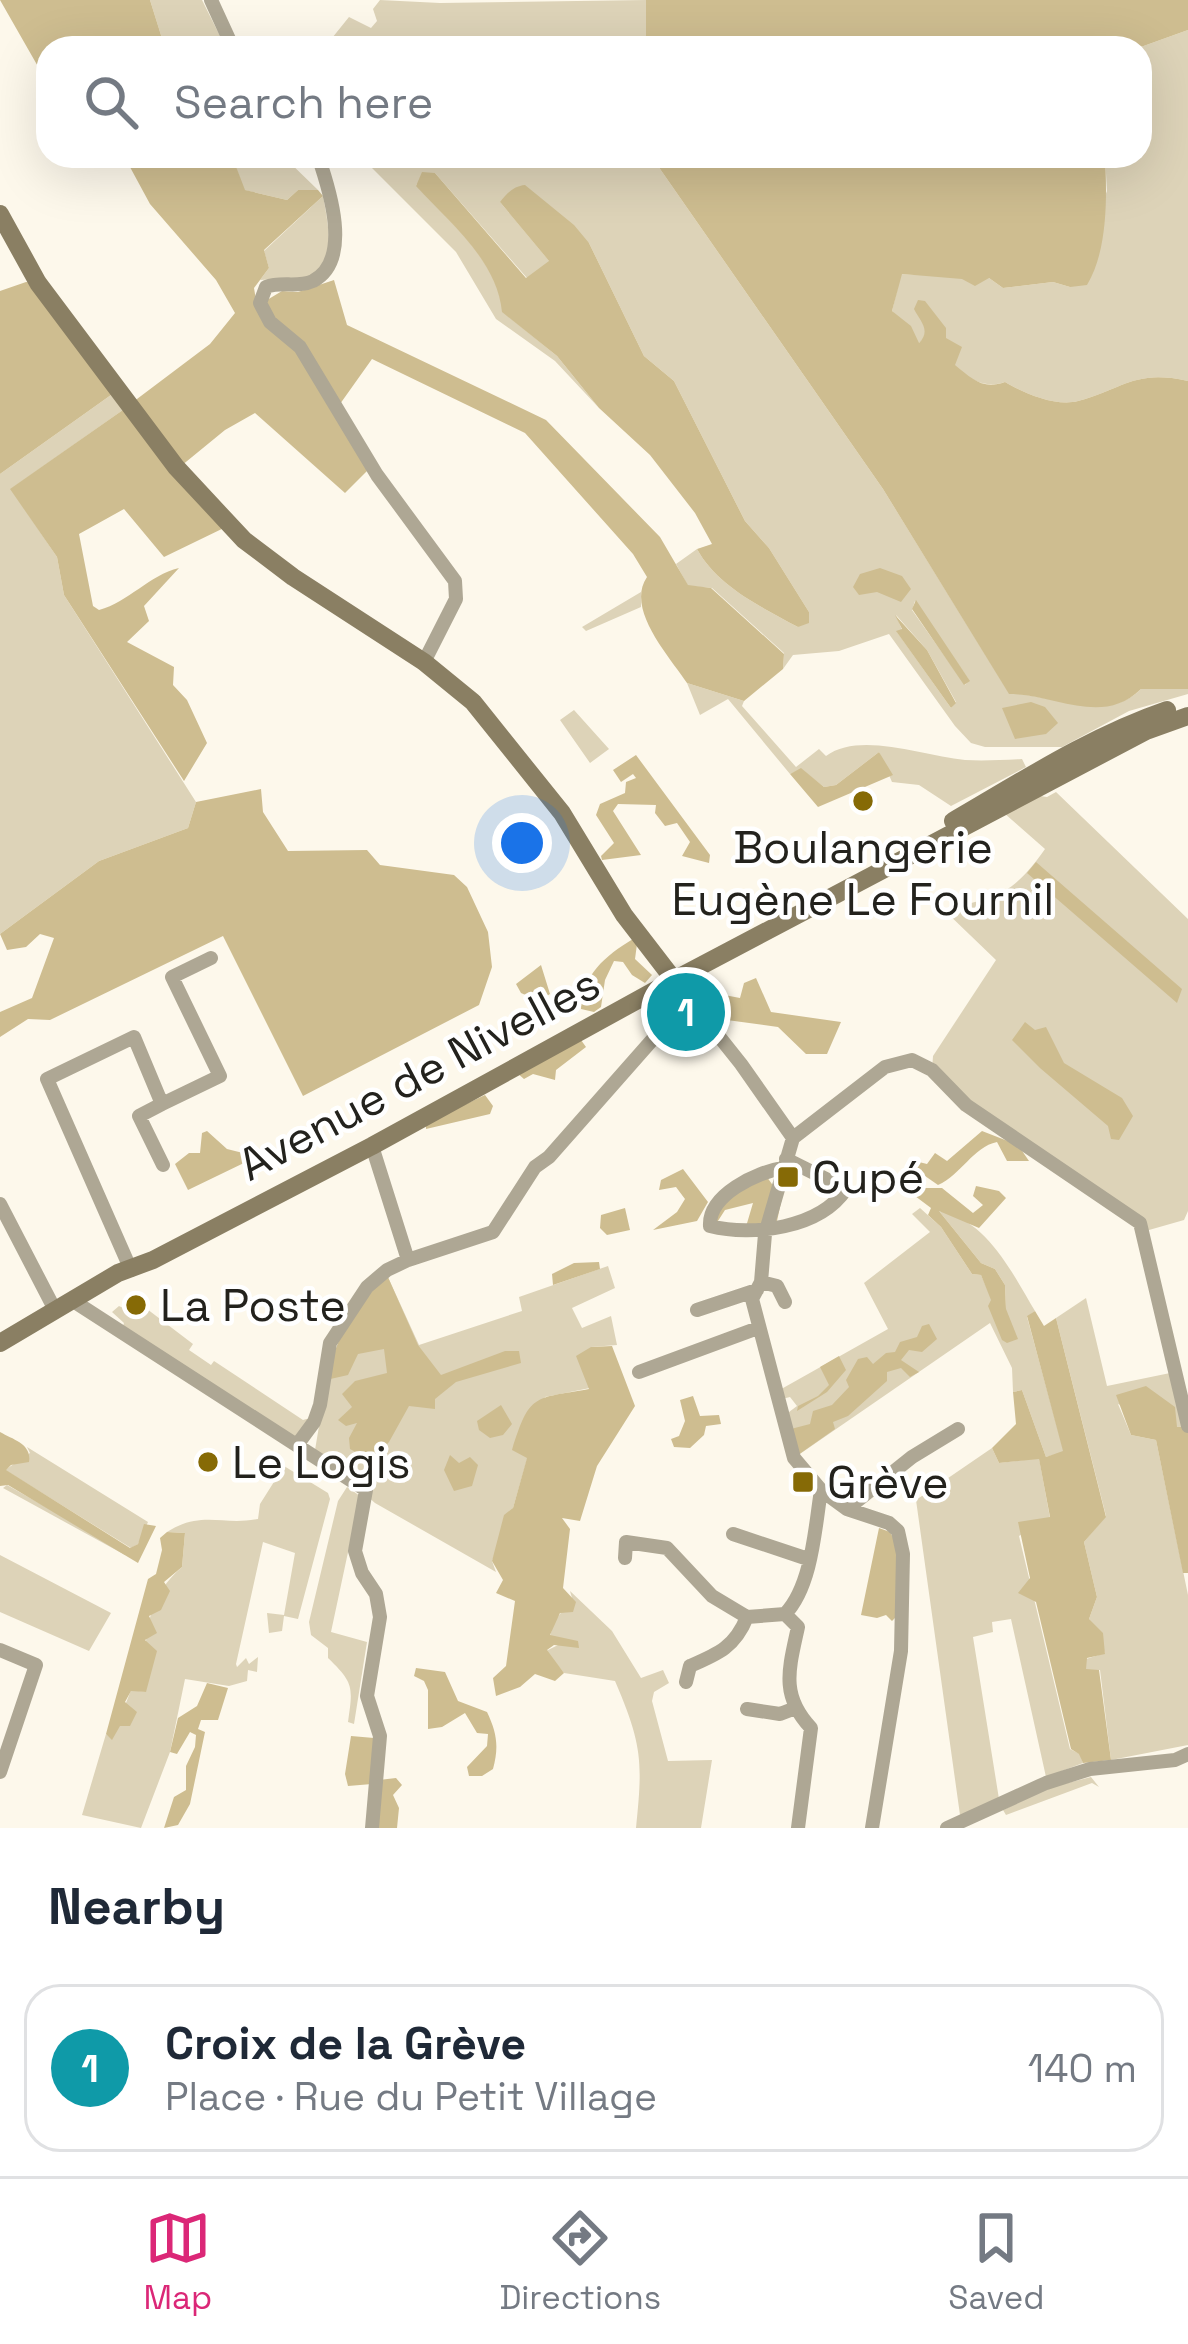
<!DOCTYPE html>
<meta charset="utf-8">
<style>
body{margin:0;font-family:"Space Grotesk",sans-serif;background:#f2f2f3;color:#1f2937}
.you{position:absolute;left:522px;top:843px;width:42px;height:42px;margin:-30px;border:9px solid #fff;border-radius:50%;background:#1a73e8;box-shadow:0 0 0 18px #1a73e833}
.badge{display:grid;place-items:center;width:78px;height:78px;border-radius:50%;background:#db2777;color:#fff;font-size:39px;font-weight:700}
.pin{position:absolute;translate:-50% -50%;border:6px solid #fff;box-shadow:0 3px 12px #0006}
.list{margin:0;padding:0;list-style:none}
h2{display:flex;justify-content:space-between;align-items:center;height:156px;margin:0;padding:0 48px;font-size:51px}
h2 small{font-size:39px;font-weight:400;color:#747a83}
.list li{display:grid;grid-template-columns:78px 1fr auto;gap:36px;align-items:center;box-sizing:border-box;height:168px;margin:0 24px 24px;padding:0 24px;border:3px solid #e0e1e3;border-radius:36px}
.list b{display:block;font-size:45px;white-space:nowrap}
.list p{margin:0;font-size:39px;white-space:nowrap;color:#747a83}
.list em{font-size:39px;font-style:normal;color:#747a83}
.icon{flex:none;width:66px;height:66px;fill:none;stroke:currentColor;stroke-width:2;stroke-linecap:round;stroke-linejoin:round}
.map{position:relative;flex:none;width:1188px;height:1828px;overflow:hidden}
.search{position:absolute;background:#fff;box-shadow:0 12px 48px #0002;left:36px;right:36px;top:36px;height:132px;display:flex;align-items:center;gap:30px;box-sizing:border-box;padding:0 42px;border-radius:36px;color:#747a83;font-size:45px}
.sheet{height:348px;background:#fff}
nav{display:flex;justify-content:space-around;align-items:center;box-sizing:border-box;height:168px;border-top:3px solid #e0e1e3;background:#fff;font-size:33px;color:#747a83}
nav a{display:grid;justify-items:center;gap:6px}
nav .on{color:#db2777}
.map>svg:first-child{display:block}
</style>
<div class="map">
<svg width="1188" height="1828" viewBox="0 0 1188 1828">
<rect width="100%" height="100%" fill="#fdf8eb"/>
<!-- green -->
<path fill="#ddd3b8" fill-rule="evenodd" d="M 150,0 L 202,0 L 226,48 L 165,48 Z
M 380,0 L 440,3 L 646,0 L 646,48 L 324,48 L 349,17 L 371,28 L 377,21 L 373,9 Z
M 1188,30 L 1188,381 C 1134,369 1124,389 1078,401 C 1056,407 1024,393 1005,382 C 974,394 947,359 923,339 L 918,344 L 892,311 L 901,274 L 989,278 L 1003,288 L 1053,282 L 1070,287 L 1107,191 L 1105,156 L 1140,156 L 1138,48 Z
M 232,156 L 283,156 L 318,190 L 298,190 L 287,200 L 244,190 Z
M 360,156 L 651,156 L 883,489 L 1009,693 C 1052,694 1106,724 1141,689 L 1188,689 L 1188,694 L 1129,711 L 1062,747 L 985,747 L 971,743 L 955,726 L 889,634 L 839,651 L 793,655 L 783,669 L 784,653 L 712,588 L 688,586 L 676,564 L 697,549 C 717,586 761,607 798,627 L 809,612 L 769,548 L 745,521 L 674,381 L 644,356 L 589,243 L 500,202 L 550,262 L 527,278 L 435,173 L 416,185 C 450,222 497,260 503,312 L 557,356 L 599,408 L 555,361 L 496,319 L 456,252 ZM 915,601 L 969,680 L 965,685 L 912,610 ZM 896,615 L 927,650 L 956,702 L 951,708 L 897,632 L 902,630 Z
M 323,196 C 328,223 340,275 299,280 C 286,282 273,278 260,280 L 269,268 L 264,251 Z
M 118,390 L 130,405 L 11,489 L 57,557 L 64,595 L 196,802 L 188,828 L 99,861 L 0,934 L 0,474 Z
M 641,592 L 641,607 L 586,631 L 582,627 Z
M 687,683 L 744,701 L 742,706 L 796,767 L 819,749 L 826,756 C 860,731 923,756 965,760 C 983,761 1003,760 1022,759 L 1026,767 L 951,806 L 919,785 L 892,782 L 879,752 L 836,785 L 824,787 L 801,769 L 790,774 L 728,699 L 700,715 Z
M 574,710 L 609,749 L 590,763 L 560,720 Z
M 1056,792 L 1188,919 L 1188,1211 L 1184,1220 L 1142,1232 L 966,1105 L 932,1070 L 933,1056 L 996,960 L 944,910 C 998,896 1011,897 1045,849 L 1004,813 L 1033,795 L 1047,797 Z
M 920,1208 L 941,1227 L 972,1274 L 981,1275 L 992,1300 L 1006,1309 L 1005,1285 L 995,1269 L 981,1263 L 939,1211 C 987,1220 1011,1271 1035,1311 L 1027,1317 L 1064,1452 L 1046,1457 L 1022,1390 L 1013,1392 L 1012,1368 L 990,1323 L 794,1458 L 785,1415 L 797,1406 L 790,1397 L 778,1400 L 776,1392 L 888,1329 L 864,1283 L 930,1232 L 912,1214 Z
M 608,1266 L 615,1288 L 572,1308 L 582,1328 L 611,1316 L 617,1345 L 591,1347 L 590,1388 L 545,1397 L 513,1508 L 492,1561 L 496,1572 L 375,1503 L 315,1450 L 330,1361 L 387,1275 L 419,1345 L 522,1311 L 519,1297 Z
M 1086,1298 L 1107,1386 L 1175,1372 L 1188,1426 L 1177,1427 L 1118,1404 L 1131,1435 L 1156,1440 L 1188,1595 L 1188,1745 L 1111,1760 L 1100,1670 L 1086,1670 L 1086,1659 L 1105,1653 L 1089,1619 L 1097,1597 L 1084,1542 L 1106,1516 L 1056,1318 Z
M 119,1306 L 139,1316 L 147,1309 L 193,1344 L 189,1350 L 211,1365 L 214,1361 L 303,1420 L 310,1418 L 299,1437 L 292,1438 L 122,1329 L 124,1323 L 112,1312 Z
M 27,1447 L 148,1522 L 138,1544 L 131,1548 L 5,1470 L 30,1453 Z
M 992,1448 L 999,1463 L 1039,1458 L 1050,1518 L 1019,1536 L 1070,1749 L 1080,1754 L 1083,1763 L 1046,1777 L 1011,1619 L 992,1622 L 993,1632 L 973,1637 L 999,1799 L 960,1815 L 916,1500 Z
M 284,1466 L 328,1493 L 330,1499 L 298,1619 L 284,1616 L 282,1631 L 269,1633 L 267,1613 L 284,1615 L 295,1553 L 263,1542 L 236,1664 L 237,1667 L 246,1658 L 249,1664 L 258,1657 L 257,1672 L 248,1670 L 247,1681 L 229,1686 L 185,1679 L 170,1752 L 141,1828 L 82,1815 L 106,1734 L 112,1739 L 131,1690 L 146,1692 C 144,1644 143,1600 182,1567 L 185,1533 L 167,1532 C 202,1510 222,1526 258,1519 L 260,1504 Z
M 7,1485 L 127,1553 L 125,1555 L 3,1488 Z
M 347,1487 L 360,1496 L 331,1632 L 367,1642 L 354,1724 L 348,1722 C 353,1687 354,1683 328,1658 L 328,1648 L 311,1635 L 309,1622 L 338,1501 Z
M 0,1555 L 111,1613 L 89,1651 L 0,1612 Z
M 570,1591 L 612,1631 L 641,1678 L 663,1670 L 669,1683 L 654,1692 L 652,1701 L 668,1761 L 712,1760 L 701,1828 L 636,1828 C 643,1761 642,1744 615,1681 L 564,1673 L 546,1651 L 566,1641 L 550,1636 L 554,1622 L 572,1598 Z
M 1091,1777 L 1099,1787 L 1092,1783 L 1006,1815 L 1003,1810 L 1048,1788 Z"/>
<!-- forest -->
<path fill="#cebd90" d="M 0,0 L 150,0 L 165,48 L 48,48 L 48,84 Z
M 646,0 L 1188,0 L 1188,30 L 1138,48 L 646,48 Z
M 124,156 L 232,156 L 245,190 L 287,200 L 298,190 L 318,190 L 323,196 L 264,250 L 269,268 L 254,288 L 257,306 L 282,291 L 298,292 L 334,280 L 347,325 L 546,420 L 660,537 L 688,585 L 711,588 L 784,654 L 783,669 L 744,701 L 687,683 C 670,657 625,609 647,577 L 633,554 L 525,433 L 372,359 L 340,404 L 369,469 L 345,493 L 255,413 L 225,430 L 181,466 L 133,402 L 210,344 L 235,313 L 216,280 L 150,204 Z
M 651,156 L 1105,156 C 1107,197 1108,250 1087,285 L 1070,287 L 1053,282 L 1003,288 L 989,278 L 975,286 L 962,279 L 902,274 L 892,311 L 911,326 L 919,343 C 932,330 919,320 914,309 L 918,300 L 925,301 L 946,328 L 946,338 L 962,347 L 955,365 C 972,379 983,390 1005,382 C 1024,393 1056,407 1078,401 C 1124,389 1134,369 1188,381 L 1188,689 L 1141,689 C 1102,727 1056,694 1009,694 L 883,489 Z
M 422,172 L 435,173 L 526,278 L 549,261 L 500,202 C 507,193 514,186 525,185 L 574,225 L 589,243 L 644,356 L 674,381 L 745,521 L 769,548 L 809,612 L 809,623 L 798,627 C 761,607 717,586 697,549 L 712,544 L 695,513 L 650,455 L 599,408 L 557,356 L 502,312 C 497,260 449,222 416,186 Z
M 26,282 L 38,283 L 118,390 L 0,474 L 0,291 Z
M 130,405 L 230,525 L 164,557 L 124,509 L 79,534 L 93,606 L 99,610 C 129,602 149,575 179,568 L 144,606 L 149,621 L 127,642 L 174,667 L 173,685 L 187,700 L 207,743 L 184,781 L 64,595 L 57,557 L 10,489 Z
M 880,568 L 902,576 L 911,589 L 901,602 L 877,592 L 859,595 L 853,587 L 860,574 Z
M 916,600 L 970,681 L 964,685 L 912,609 Z
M 895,615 L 927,650 L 956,703 L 951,708 L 896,631 L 902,629 Z
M 1031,702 L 1045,707 L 1058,723 L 1046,734 L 1015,739 L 1002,708 Z
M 879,752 L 893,775 L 818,807 L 790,774 L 801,768 L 824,787 L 836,785 Z
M 636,755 L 710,855 L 709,863 L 682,856 L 690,842 L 677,823 L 665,826 L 655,813 L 656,805 L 618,804 L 613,811 L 641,855 L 602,860 L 601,856 L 614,843 L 596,815 L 600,804 L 625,793 L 626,782 L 636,778 L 633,774 L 621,782 L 613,770 Z
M 261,789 L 263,812 L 288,851 L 367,850 L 380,865 L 454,875 L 467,887 L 488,932 L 492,967 L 479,1005 L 303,1096 L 223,936 L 50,1020 L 28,1019 L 0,1037 L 0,1012 L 32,998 L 54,938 L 40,934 L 26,947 L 7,950 L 0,934 L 99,861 L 188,828 L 196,802 Z
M 1036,862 L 1182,989 L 1177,1003 L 1027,873 Z
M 633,939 L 637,944 L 635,959 L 652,975 L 645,983 L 632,975 L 623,962 L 614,961 L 605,980 L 601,1007 L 594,1012 L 581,1009 C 582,975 605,956 633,939 Z
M 541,965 L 550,994 L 539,1001 L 521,993 L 516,984 Z
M 756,978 L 771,1012 L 841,1022 L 827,1054 L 806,1054 L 778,1027 L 712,1018 L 698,996 L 719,994 L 740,998 L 744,983 Z
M 1025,1022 L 1035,1030 L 1046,1027 L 1064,1063 L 1122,1098 L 1133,1116 L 1119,1140 L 1111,1139 L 1108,1126 L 1040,1068 L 1012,1040 Z
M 581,1040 L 586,1047 L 556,1070 L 555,1080 L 533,1074 L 524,1079 L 517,1073 Z
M 485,1095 L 493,1106 L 490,1114 L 426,1129 L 426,1123 Z
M 207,1131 L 227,1149 L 247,1154 L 248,1161 L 188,1190 L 175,1164 L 189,1153 L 200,1153 L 202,1133 Z
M 982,1131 L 1018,1145 L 1029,1161 L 1007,1161 L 997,1142 C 973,1147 961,1175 938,1185 L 915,1169 L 915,1161 L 927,1164 L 935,1153 L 947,1161 Z
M 683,1169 L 708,1202 L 697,1221 L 653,1230 L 677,1212 L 685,1199 L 676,1187 L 659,1190 L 661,1180 Z
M 764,1173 L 782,1198 L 777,1221 L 745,1230 L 753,1203 L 725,1210 L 716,1224 L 716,1203 Z
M 976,1186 L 999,1191 L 1006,1198 L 979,1228 L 939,1211 L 981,1263 L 995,1269 L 1005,1285 L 1006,1309 L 1018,1339 L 1007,1343 L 1002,1340 L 988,1306 L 991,1300 L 981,1275 L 972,1274 L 941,1227 L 928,1215 L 931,1208 L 915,1196 L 914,1188 L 942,1188 L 973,1213 L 983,1205 L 973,1196 Z
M 625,1208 L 630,1230 L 607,1235 L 600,1228 L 601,1215 Z
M 599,1262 L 600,1269 L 553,1285 L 552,1274 L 574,1263 Z
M 387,1275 L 418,1345 L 441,1375 L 505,1351 L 519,1351 L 521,1363 L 456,1382 L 435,1399 L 435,1409 L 409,1406 L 389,1442 L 372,1461 L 350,1449 L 349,1438 L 357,1423 L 346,1426 L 338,1420 L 352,1407 L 342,1394 L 355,1381 L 387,1373 L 384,1349 L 358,1354 L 348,1375 L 326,1380 C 340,1330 350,1312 387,1275 Z
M 1035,1311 L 1044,1326 L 1056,1318 L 1106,1517 L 1084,1542 L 1097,1597 L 1089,1619 L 1103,1633 L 1105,1654 L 1087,1658 L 1086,1669 L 1099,1670 L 1111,1760 L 1083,1763 L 1079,1754 L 1071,1749 L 1036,1602 L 1018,1593 L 1030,1578 L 1018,1522 L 1050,1517 L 1039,1459 L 999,1463 L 992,1448 L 1016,1424 L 1013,1392 L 1022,1390 L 1046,1457 L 1063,1451 L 1027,1316 Z
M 929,1324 L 937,1339 L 922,1352 L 909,1350 L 901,1360 L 919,1372 L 910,1377 L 901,1368 L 887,1372 L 887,1381 L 848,1416 L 833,1422 L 835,1429 L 798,1455 L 787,1430 L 810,1424 L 813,1411 L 832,1405 L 849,1387 L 846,1380 L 858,1359 L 867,1357 L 873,1364 L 886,1353 L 895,1352 L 900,1342 L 917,1337 L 922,1326 Z
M 612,1346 L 635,1406 L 597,1466 L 580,1521 L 562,1518 L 570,1529 L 563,1588 L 576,1602 L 573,1612 L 560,1613 L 550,1635 L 578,1641 L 579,1648 L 554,1645 L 547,1650 L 564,1673 L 555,1681 L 535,1674 L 520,1687 L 496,1696 L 493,1678 L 506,1666 L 515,1601 L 496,1593 L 503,1580 L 492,1561 L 504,1515 L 513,1508 L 527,1458 L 512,1450 C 530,1393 533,1399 589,1389 L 576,1356 L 591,1347 Z
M 839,1356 L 846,1370 L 827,1392 L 797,1411 L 798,1406 L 818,1396 L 829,1385 L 820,1367 Z
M 1146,1386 L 1175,1407 L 1177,1427 L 1188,1426 L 1188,1573 L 1183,1573 L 1156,1440 L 1131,1435 L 1116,1395 Z
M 693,1396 L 700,1416 L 719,1415 L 721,1424 L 706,1426 L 704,1435 L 690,1448 L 674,1447 L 671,1439 L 679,1436 L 685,1421 L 680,1400 Z
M 501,1405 L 512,1424 L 503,1435 L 490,1438 L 479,1430 L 477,1421 Z
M 0,1432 C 14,1440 32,1444 29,1462 L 11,1465 L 6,1470 L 130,1548 L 138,1544 L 144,1524 L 156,1526 L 138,1563 L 8,1485 L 0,1486 Z
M 450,1455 L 459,1463 L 470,1457 L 478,1465 L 472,1486 L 454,1491 L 444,1470 Z
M 879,1528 L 890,1532 L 896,1543 L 896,1617 L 892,1621 L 886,1615 L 877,1618 L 861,1615 Z
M 167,1532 L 185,1533 L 182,1567 L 164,1582 L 170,1591 L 161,1610 L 149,1616 L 157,1633 L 145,1640 L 157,1651 L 146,1692 L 131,1691 L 125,1702 L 137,1712 L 130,1726 L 120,1726 L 112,1740 L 106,1734 L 148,1579 L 156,1574 L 162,1550 L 160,1538 Z
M 416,1668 L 445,1672 L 458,1701 L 487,1712 C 497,1733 499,1747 493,1769 L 482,1776 L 469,1776 L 467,1767 L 487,1746 L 488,1734 L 477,1733 L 465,1713 L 442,1727 L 428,1729 L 428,1690 L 424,1681 L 414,1676 Z
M 207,1683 L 228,1688 L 218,1720 L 201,1720 L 198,1729 L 205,1732 L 190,1804 L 178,1825 L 164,1828 L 174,1797 L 186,1790 L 186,1766 L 195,1747 L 196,1735 L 190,1732 L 177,1754 L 170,1752 L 178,1718 L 197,1706 Z
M 351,1736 L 374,1738 L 372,1784 L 348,1786 L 345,1774 Z
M 396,1778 L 402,1785 L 393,1795 L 399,1808 L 397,1828 L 376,1828 L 379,1780 Z"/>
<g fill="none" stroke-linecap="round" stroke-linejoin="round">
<!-- street -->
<path stroke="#aea794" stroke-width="14" d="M 211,0 L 233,48
M 318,156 C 329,188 353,260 313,281 C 298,288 281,281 266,287 L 260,303 L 270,322 L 300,347 L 377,475 L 455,581 L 456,599 L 424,662
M 674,980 L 741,1064 L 793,1138 L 765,1234 L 761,1282 L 752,1299 L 794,1458 L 821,1490 L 847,1509 L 889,1523 L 898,1531 L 903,1554 L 901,1651 L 872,1828
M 162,1104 L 139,1116 L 163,1165
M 793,1138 L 885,1067 L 912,1060 L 932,1070 L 966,1105 L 1140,1223 L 1188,1426
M 372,1146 L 408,1260
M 783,1168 C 757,1172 708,1195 710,1226 C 753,1237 820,1228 846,1189 L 786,1159
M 0,1204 L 55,1310
M 131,1270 L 47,1079 L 134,1037 L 162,1104 L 220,1076 L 172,977 L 211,958
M 761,1282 L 777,1286 L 785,1302
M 78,1304 L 366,1490 L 355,1551 L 362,1573 L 376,1594 L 380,1617 L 367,1696 L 380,1736 L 372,1828
M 697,1310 L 757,1290
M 639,1372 L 758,1328
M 297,1445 L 314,1422 L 320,1405 L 330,1343 L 367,1287 L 387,1270 L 408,1260 L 493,1232 L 535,1167 L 549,1157 L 690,997
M 847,1509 L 912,1457 L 958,1429
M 733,1534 L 808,1559
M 625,1558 L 626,1542 L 667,1548 L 712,1596 L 747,1617 L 785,1614 C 812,1586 815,1528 821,1490
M 785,1614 L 798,1627 C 789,1669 780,1695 811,1728 L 798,1828
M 0,1650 L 36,1665 L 0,1772
M 686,1682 L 690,1666 C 718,1654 735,1647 747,1617
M 747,1709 L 780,1714 L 793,1709
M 947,1828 L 1046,1783 L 1090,1769 L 1175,1760 L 1188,1754"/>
<!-- secondary -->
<path stroke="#8a7f63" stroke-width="18" d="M 0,214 L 38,283 L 176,467 L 244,540 L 293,577 L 424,662 L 473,702 L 562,813 L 624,915 L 674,980
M 953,821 C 1022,781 1091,736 1167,710
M 0,1343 L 118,1273 L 153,1260 L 372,1146 L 674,980 L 1146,731 L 1188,716"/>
</g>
<!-- markers -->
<g fill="#866a06" stroke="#fff" stroke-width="4.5">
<circle cx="863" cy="801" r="12"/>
<rect x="776" y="1165" width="24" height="24" rx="6"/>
<circle cx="136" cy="1305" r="12"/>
<circle cx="208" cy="1462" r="12"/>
<rect x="791" y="1470" width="24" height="24" rx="6"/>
</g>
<g text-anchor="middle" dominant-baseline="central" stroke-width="9" stroke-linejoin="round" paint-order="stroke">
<!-- poi labels -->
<g font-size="45" fill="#23221d" stroke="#fff" text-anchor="start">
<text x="863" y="847" text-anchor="middle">Boulangerie<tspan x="863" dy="52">Eugène Le Fournil</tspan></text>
<text x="812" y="1177">Cupé</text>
<text x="160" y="1305">La Poste</text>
<text x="232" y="1462">Le Logis</text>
<text x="827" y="1482">Grève</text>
</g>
<!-- street labels -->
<g font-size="45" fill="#23221d" stroke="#fff">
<text transform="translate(419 1074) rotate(-28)">Avenue de Nivelles</text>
</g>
</g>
</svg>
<div class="you"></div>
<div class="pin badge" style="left:686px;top:1012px;background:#0f9aa8">1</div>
<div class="search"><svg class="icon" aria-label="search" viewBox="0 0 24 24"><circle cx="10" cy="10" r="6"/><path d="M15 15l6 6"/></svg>Search here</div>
</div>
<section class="sheet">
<h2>Nearby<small></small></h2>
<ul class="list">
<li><span class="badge" style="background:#0f9aa8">1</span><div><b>Croix de la Grève</b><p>Place · Rue du Petit Village</p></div><em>140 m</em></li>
</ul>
</section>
<nav>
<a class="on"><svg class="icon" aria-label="map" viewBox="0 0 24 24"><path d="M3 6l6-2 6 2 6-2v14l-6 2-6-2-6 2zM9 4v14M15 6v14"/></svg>Map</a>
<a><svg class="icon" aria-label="directions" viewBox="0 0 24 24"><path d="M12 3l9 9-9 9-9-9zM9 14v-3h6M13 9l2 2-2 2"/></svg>Directions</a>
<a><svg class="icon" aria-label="saved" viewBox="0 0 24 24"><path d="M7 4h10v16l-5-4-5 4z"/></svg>Saved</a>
</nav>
